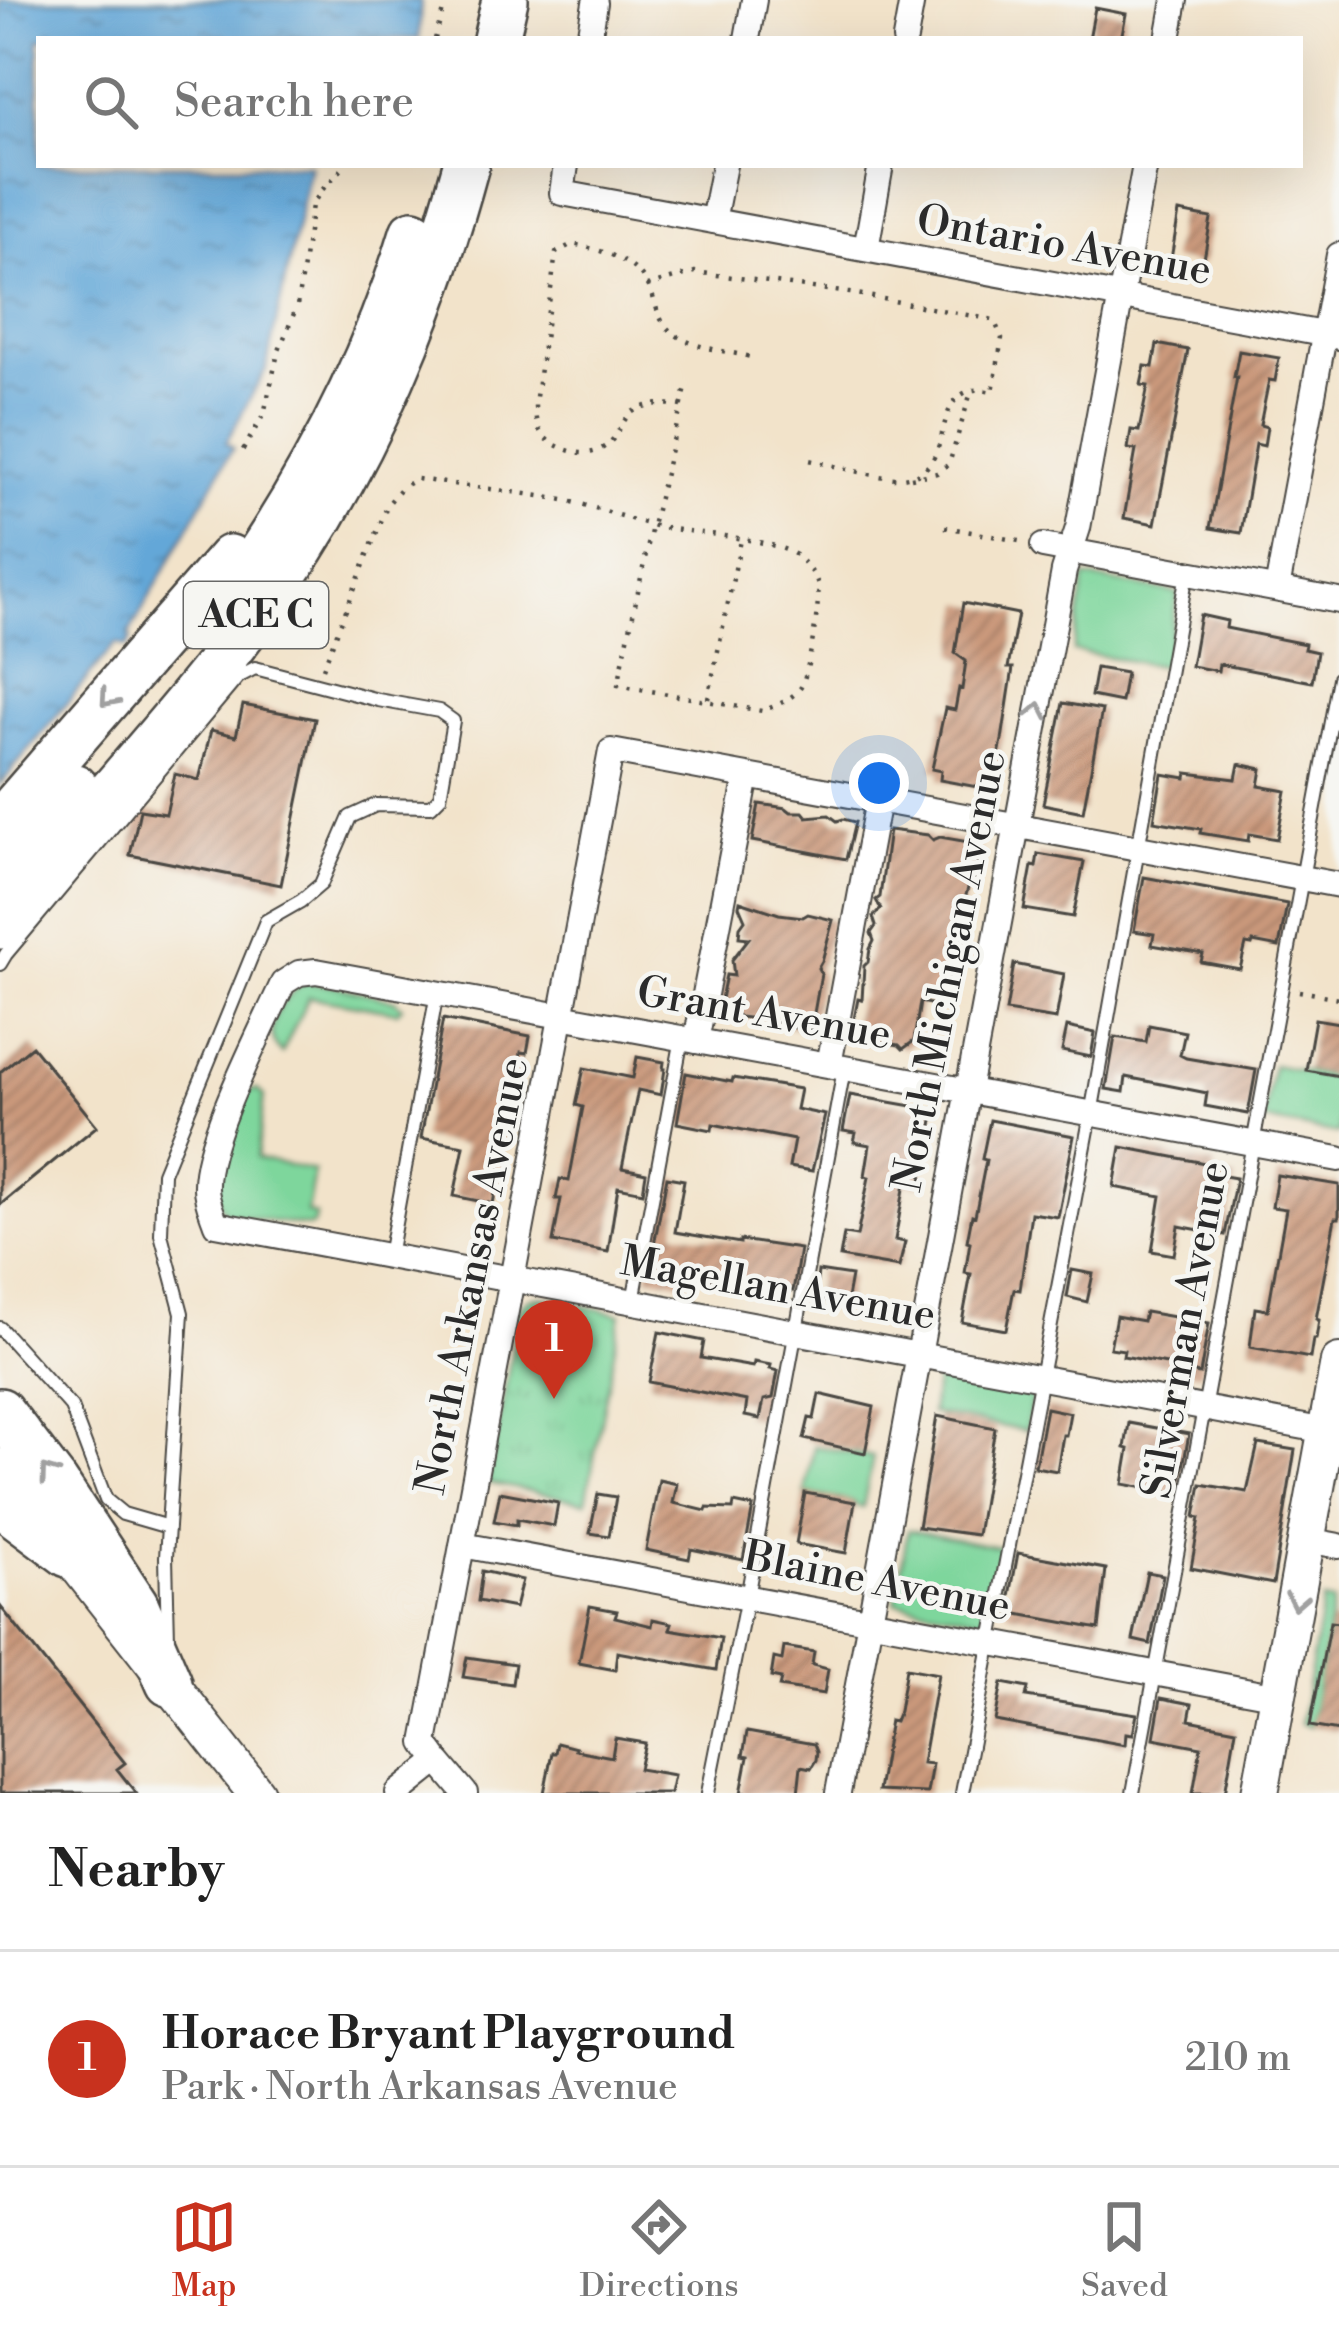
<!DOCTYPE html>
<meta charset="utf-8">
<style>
body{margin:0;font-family:"Libre Bodoni",serif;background:#f6f6f6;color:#222}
.you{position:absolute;left:879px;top:783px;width:42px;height:42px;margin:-30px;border:9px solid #fff;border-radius:50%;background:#1a73e8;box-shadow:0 0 0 18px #1a73e833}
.badge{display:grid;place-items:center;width:78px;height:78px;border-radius:50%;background:#c8321e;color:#fff;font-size:39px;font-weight:700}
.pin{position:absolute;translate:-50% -99px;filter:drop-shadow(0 3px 6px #0008)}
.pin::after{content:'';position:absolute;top:63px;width:42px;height:36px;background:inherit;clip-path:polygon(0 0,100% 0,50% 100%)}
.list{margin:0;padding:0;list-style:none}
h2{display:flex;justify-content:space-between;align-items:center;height:156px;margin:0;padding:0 48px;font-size:51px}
h2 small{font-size:39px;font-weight:400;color:#767676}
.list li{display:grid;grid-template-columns:78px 1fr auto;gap:36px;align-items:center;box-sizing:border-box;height:216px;padding:0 48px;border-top:3px solid #e0e0e0}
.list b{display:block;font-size:45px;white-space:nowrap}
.list p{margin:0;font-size:39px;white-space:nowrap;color:#767676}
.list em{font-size:39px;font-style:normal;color:#767676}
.icon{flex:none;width:66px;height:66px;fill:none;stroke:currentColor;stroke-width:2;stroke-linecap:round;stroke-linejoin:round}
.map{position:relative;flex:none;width:1339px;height:1793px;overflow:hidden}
.search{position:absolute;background:#fff;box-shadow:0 12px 48px #0002;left:36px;right:36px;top:36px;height:132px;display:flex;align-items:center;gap:30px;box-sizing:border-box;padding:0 42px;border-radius:0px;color:#767676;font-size:45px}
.sheet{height:372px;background:#fff}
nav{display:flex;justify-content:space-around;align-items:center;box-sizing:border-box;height:168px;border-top:3px solid #e0e0e0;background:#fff;font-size:33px;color:#767676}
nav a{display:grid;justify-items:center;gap:6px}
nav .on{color:#c8321e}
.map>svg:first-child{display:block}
</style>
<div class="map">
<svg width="1339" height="1793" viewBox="0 0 1339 1793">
<defs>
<pattern id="park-tufts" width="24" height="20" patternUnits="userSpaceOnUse" patternTransform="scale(3)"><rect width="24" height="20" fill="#7ed69c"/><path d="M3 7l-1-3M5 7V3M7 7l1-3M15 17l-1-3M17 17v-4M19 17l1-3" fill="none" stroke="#6db887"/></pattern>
<pattern id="water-ripples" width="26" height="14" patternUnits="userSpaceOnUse" patternTransform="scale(3)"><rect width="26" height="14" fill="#64a7d8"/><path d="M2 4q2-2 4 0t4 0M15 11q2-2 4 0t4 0" fill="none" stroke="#5388af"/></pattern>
<pattern id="building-hatch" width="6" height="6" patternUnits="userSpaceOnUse" patternTransform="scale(3)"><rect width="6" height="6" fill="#ca997c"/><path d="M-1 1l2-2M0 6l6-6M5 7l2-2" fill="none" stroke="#a47d66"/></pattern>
</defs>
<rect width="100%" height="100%" fill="#f6f6f2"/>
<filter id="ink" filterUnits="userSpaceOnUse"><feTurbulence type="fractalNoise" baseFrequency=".00833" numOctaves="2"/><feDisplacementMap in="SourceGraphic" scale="24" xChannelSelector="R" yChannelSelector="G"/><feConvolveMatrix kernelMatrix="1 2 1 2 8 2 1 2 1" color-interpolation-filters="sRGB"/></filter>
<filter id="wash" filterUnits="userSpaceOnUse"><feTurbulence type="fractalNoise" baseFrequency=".004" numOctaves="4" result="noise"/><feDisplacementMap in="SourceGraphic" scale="48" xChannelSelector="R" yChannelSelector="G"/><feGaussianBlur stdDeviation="2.7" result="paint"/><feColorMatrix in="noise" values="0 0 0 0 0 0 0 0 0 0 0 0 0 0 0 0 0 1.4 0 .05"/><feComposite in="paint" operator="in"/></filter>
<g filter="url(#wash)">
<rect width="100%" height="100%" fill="#f2e3ca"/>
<!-- grass -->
<path fill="#7ed69c" stroke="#548064" stroke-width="3" d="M 1085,577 L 1178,593 L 1165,667 L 1073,651 Z
M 305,983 L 335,986 L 395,1000 L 402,1007 L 397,1012 L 309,997 L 282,1053 C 258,1034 282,995 305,983 Z
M 1273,1065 L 1339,1078 L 1339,1134 L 1263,1120 Z
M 256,1089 L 264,1096 L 257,1158 L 314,1171 L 307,1213 L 316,1215 L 313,1225 L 308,1227 L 228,1214 L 222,1208 L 214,1189 L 234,1113 L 245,1094 Z
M 938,1372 L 1026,1388 L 1032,1398 L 1026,1431 L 931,1413 Z
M 814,1446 L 873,1457 L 863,1507 L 854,1505 L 854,1502 L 805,1493 Z
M 908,1530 L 1004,1548 L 990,1620 L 895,1602 Z
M 1323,1601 L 1333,1603 L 1310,1726 L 1300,1724 Z"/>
<!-- park -->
<path fill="url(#park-tufts)" stroke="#548064" stroke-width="3" d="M 541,1297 L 621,1314 L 586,1502 L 488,1483 L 519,1312 C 524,1300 528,1298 541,1297 Z"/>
<!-- water -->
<path fill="url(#water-ripples)" stroke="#486982" stroke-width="3" d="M 0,0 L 421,0 L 419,39 L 39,39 L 39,165 L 310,165 L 266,369 L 226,443 L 233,448 L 129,634 L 131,638 L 127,647 L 116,643 L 0,785 Z"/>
<g id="blocks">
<!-- building -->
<path fill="url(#building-hatch)" d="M 1095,8 L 1126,14 L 1121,39 L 1089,39 Z
M 1179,212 L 1211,218 L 1203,265 L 1171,259 Z
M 1157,344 L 1188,350 L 1155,524 L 1124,518 L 1136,450 L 1128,449 L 1131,430 L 1139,431 L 1148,386 L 1141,385 L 1145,366 L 1153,367 Z
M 1239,351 L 1279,358 L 1275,381 L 1269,380 L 1260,425 L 1267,427 L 1264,446 L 1256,444 L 1241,533 L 1210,528 L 1237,377 L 1234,377 Z
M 963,603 L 1018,614 L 1008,668 L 1013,668 L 1002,740 L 997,766 L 992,765 L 988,789 L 940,780 L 941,771 L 932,769 L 945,708 L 955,710 L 959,688 L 962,689 L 966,661 L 955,653 Z
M 1200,615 L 1227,621 L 1226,628 L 1305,644 L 1304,649 L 1317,652 L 1312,682 L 1219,664 L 1218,671 L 1191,666 Z
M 1096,668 L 1126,673 L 1121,702 L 1091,696 Z
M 1063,703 L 1102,710 L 1083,812 L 1043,804 Z
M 243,705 L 315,719 L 281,885 L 130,855 L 140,810 L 166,814 L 175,774 L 199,780 L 211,730 L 236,736 Z
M 1239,764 L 1262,769 L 1259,786 L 1286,791 L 1277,839 L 1249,834 L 1248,841 L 1200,833 L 1201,829 L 1154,821 L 1162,774 L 1186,778 L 1187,773 L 1236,779 Z
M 759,804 L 786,808 L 791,812 L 803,812 L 807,817 L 829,815 L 837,821 L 843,819 L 855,822 L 846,859 L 752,841 Z
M 889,830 L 928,835 L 933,840 L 940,837 L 980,844 L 973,884 L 969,884 L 962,910 L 967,917 L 960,923 L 963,931 L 959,952 L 955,957 L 956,968 L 947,983 L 950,1008 L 920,1002 L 914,1041 L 903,1049 L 899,1045 L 877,1041 L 872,1044 L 850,1040 L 858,999 L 862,1000 L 864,966 L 868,962 L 870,949 L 874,941 L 871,933 L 876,926 L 873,917 L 881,909 L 876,900 L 880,897 Z
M 1038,854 L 1084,862 L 1073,917 L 1024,909 L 1032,866 L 1036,867 Z
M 1144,877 L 1287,904 L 1279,947 L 1253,942 L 1252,945 L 1246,944 L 1240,969 L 1201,962 L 1203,954 L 1152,945 L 1154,934 L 1134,931 Z
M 740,901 L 779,914 L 803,917 L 808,914 L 833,920 L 822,961 L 818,968 L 821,974 L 811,1030 L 784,1026 L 779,1021 L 767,1022 L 763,1018 L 757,1019 L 739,1017 L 734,1013 L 718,1013 L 726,975 L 734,976 L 732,960 L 749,938 L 739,937 L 740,927 L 745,920 L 739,906 Z
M 1014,964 L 1064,974 L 1056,1019 L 1006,1011 Z
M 443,1019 L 530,1036 L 527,1053 L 521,1052 L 493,1204 L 454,1196 L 464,1146 L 421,1138 Z
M 1315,1019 L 1339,1023 L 1339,1076 L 1306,1070 Z
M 1149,1025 L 1185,1032 L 1180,1055 L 1186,1058 L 1256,1070 L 1248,1114 L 1205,1106 L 1207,1093 L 1126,1077 L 1124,1092 L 1106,1089 L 1115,1037 L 1146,1042 Z
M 1067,1027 L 1095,1033 L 1091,1057 L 1062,1051 Z
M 32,1046 L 97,1126 L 0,1205 L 0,1072 Z
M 637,1057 L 664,1062 L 663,1069 L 665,1069 L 661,1095 L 638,1090 L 622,1168 L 646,1173 L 643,1192 L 618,1187 L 608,1252 L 553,1242 L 561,1199 L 556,1199 L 560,1179 L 569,1181 L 583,1107 L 576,1105 L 584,1068 L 633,1078 Z
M 686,1073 L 732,1082 L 733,1078 L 800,1089 L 796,1109 L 825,1115 L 812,1171 L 789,1167 L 794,1140 L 713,1124 L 712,1130 L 677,1123 Z
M 850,1095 L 935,1110 L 920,1186 L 905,1183 L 895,1240 L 905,1242 L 899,1267 L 840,1257 L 844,1234 L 857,1236 L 869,1177 L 865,1176 L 870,1145 L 854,1142 L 856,1133 L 843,1131 Z
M 990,1120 L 1074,1136 L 1058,1217 L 1031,1213 L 1020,1290 L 1014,1289 L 1006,1330 L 962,1322 L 971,1274 L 965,1273 L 970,1242 L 967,1241 L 972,1215 L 975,1216 L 986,1160 L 982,1159 Z
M 1121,1147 L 1215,1165 L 1213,1174 L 1236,1178 L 1225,1235 L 1179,1226 L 1174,1255 L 1152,1251 L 1161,1196 L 1114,1187 Z
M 1277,1175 L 1339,1185 L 1339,1218 L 1335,1218 L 1316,1319 L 1319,1320 L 1316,1339 L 1313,1339 L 1310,1358 L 1250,1347 L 1255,1308 L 1268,1310 L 1286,1209 L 1272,1207 Z
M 667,1177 L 684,1180 L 675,1232 L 740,1243 L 740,1240 L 800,1249 L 793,1291 L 770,1286 L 769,1294 L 732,1288 L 733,1283 L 698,1278 L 698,1280 L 688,1284 L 648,1276 Z
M 1072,1270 L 1093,1274 L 1087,1302 L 1067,1297 Z
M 818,1271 L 851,1276 L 846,1304 L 815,1299 Z
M 1145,1312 L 1209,1323 L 1200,1374 L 1182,1371 L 1183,1367 L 1123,1356 L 1124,1350 L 1110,1348 L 1116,1316 L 1143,1321 Z
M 659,1332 L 704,1341 L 701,1358 L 753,1367 L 754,1362 L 771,1365 L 770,1369 L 778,1371 L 773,1398 L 764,1400 L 760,1419 L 745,1416 L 747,1401 L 649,1382 Z
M 819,1394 L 874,1407 L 865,1453 L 804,1439 L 809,1418 L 814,1419 Z
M 1046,1408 L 1070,1413 L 1066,1435 L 1063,1435 L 1057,1471 L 1035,1467 Z
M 937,1416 L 995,1428 L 977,1535 L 918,1527 Z
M 1129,1423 L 1189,1434 L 1178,1494 L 1123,1484 L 1129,1449 L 1125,1448 Z
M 1258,1444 L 1295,1450 L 1273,1584 L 1191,1568 L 1200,1518 L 1195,1517 L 1201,1484 L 1247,1492 Z
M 659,1480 L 677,1484 L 673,1503 L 706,1511 L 707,1508 L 733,1509 L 734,1503 L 753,1507 L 743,1560 L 691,1549 L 689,1559 L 646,1550 Z
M 500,1492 L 558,1503 L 554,1526 L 517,1519 L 517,1525 L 494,1521 Z
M 805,1493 L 855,1502 L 846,1553 L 796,1544 Z
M 598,1494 L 616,1497 L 609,1536 L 590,1533 Z
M 1018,1553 L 1106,1569 L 1099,1629 L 1007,1612 Z
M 482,1571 L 522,1580 L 515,1608 L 478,1601 Z
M 1147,1572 L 1163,1575 L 1150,1644 L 1133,1640 Z
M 0,1606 L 125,1763 L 117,1769 L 136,1793 L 0,1793 Z
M 590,1606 L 617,1611 L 615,1617 L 652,1626 L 653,1619 L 672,1623 L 670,1629 L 721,1638 L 716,1670 L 617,1652 L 615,1670 L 579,1663 Z
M 1330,1622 L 1339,1623 L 1339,1731 L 1310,1726 Z
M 784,1647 L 814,1652 L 812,1665 L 828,1669 L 824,1694 L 779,1687 L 781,1679 L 771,1677 L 774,1658 L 782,1660 Z
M 467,1657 L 515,1664 L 512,1684 L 463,1677 Z
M 906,1668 L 938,1674 L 922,1763 L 932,1764 L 927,1793 L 878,1791 L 890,1720 L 895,1721 L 899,1711 Z
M 1002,1683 L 1028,1688 L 1026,1697 L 1137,1714 L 1133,1734 L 1126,1733 L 1125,1745 L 995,1721 Z
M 1161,1698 L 1192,1704 L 1189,1720 L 1236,1729 L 1225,1793 L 1193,1793 L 1201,1747 L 1154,1738 Z
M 747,1732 L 814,1744 L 817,1752 L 816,1760 L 811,1768 L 801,1766 L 798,1793 L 741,1793 L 748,1757 L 743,1756 Z
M 615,1738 L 645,1743 L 639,1769 L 674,1775 L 670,1793 L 544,1793 L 552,1753 L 555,1753 L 557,1743 L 576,1748 L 575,1750 L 612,1757 Z"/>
</g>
</g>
<g filter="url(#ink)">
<use href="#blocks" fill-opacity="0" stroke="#494743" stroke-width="3"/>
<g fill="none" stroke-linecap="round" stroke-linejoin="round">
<defs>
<path id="lane" d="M 0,964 L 6,954 L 238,677 L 255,668 L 378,700 L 439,711 L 453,721 L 440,797 L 431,806 L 376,805 L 350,817 L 321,884 L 301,901 L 266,921 L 163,1173 L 161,1234 L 182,1313 L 166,1557 L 168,1640
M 389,1256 L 437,993
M 633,1301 L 682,1038
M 0,1328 L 71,1407 L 106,1500 L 123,1514 L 168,1527
M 708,1793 L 747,1597 L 844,1069
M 962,1793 L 1091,1114 L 1187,573
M 1133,1793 L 1339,678"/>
<path id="street" d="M 589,39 L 595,3
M 747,39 L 754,0
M 905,39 L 912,0
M 1168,39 L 1175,0
M 566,165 L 562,193 L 1339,337
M 713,221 L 724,165
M 866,249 L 881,165
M 1043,546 L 1339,601
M 1277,589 L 1339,255
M 696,1041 L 747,776
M 829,1065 L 878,800
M 1326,1431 L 216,1224 C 212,1212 206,1200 206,1188 C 204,1140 262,1030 283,983 L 299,973 L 316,971 L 1339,1159
M 1307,1540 L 1339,1546
M 462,1545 L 1278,1696
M 438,1761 L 465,1793
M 398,1793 L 438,1761 L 425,1743 L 611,751 L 1339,885
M 838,1793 L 1064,571 L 1078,528 L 1145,165"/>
<path id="secondary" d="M 0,1467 L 256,1793
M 1260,1793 L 1339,1362"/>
<path id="highway" d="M 496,39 L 505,0
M 221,611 C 304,495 372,370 413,233
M 0,823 L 230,558
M 0,876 L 75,787
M 0,926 C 83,818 180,720 260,609 C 358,476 423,324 466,165
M 0,1411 L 56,1484 L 135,1604 L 169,1683
M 0,1503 L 68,1554"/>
</defs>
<!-- lane casing -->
<use href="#lane" stroke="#494743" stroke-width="16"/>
<!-- street casing -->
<use href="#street" stroke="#494743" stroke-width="28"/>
<!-- secondary casing -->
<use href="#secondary" stroke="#494743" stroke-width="40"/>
<!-- highway casing -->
<use href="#highway" stroke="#494743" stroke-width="50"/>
<!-- path -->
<path stroke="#494743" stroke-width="4.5" stroke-dasharray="3 9" stroke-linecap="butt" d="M 435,39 L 446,0
M 647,286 L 695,272 L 857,294 L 994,320 L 1002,338 L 993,392 C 986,391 980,389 974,390 C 928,398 958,472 902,478 C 885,480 829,464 809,460
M 682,406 C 667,404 651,402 636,410 C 624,416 621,429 613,439 C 596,459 574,455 554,444 C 537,435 535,421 535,404 L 556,253 L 572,244 C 603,250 637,260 651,291 C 657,307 658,322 673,333 C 694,349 729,351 755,358
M 243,450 L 264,414 L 278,353 L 297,306 L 312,205 L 322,190 L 346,165
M 911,478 L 937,473 L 949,464 L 972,389
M 945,527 L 1019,541
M 323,668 L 388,504 L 402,487 L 417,479 C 464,486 512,491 558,499 C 592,505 626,519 659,527 C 693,533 770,538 796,555 C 804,561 816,575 818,585 C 821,598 808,676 801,687 C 793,699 775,706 762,711 L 618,685 L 652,526 L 686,388
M 708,699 L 741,540
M 1299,991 L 1339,998"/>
<!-- lane -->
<use href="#lane" stroke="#fff" stroke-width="12"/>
<!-- street -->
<use href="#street" stroke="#fff" stroke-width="24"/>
<!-- secondary -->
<use href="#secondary" stroke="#fff" stroke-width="36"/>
<!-- highway -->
<use href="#highway" stroke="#fff" stroke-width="45"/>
</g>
<!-- one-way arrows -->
<defs><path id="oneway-chevron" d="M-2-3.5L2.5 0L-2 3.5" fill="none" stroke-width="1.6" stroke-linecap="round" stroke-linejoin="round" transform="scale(3)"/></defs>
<g stroke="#a0a0a0">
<use href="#oneway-chevron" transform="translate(108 699) rotate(131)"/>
<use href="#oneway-chevron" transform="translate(1038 711) rotate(-79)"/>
<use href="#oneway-chevron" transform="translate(48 1473) rotate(-126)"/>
<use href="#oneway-chevron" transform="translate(1296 1601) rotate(101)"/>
</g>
</g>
<g text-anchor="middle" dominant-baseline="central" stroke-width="9" stroke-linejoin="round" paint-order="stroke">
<!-- shield labels -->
<rect fill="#f6f6f2" stroke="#686867" stroke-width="3" x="184" y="582" width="144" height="66" rx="9"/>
<g font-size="39" font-weight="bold" fill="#2b2b2b">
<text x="256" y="615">ACE C</text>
</g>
<!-- street labels -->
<g font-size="42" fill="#2b2b2b" stroke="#f6f6f2">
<text transform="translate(1064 246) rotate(10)">Ontario Avenue</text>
<text transform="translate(950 971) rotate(-79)">North Michigan Avenue</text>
<text transform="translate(764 1014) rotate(10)">Grant Avenue</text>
<text transform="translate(473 1276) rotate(-79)">North Arkansas Avenue</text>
<text transform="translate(778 1289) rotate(10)">Magellan Avenue</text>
<text transform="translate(1186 1330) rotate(-80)">Silverman Avenue</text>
<text transform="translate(877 1582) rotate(11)">Blaine Avenue</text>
</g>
</g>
</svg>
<div class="you"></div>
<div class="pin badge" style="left:554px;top:1399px">1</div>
<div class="search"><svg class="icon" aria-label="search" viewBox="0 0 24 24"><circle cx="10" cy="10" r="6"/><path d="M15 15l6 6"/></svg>Search here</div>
</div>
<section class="sheet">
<h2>Nearby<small></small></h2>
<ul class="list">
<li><span class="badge">1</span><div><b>Horace Bryant Playground</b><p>Park · North Arkansas Avenue</p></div><em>210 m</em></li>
</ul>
</section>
<nav>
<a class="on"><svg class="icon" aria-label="map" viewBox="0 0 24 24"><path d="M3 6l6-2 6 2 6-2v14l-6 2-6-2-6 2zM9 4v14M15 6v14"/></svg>Map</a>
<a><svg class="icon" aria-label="directions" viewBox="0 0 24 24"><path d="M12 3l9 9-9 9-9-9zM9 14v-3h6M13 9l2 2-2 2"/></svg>Directions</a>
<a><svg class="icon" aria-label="saved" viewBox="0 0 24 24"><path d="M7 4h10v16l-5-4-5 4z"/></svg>Saved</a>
</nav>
